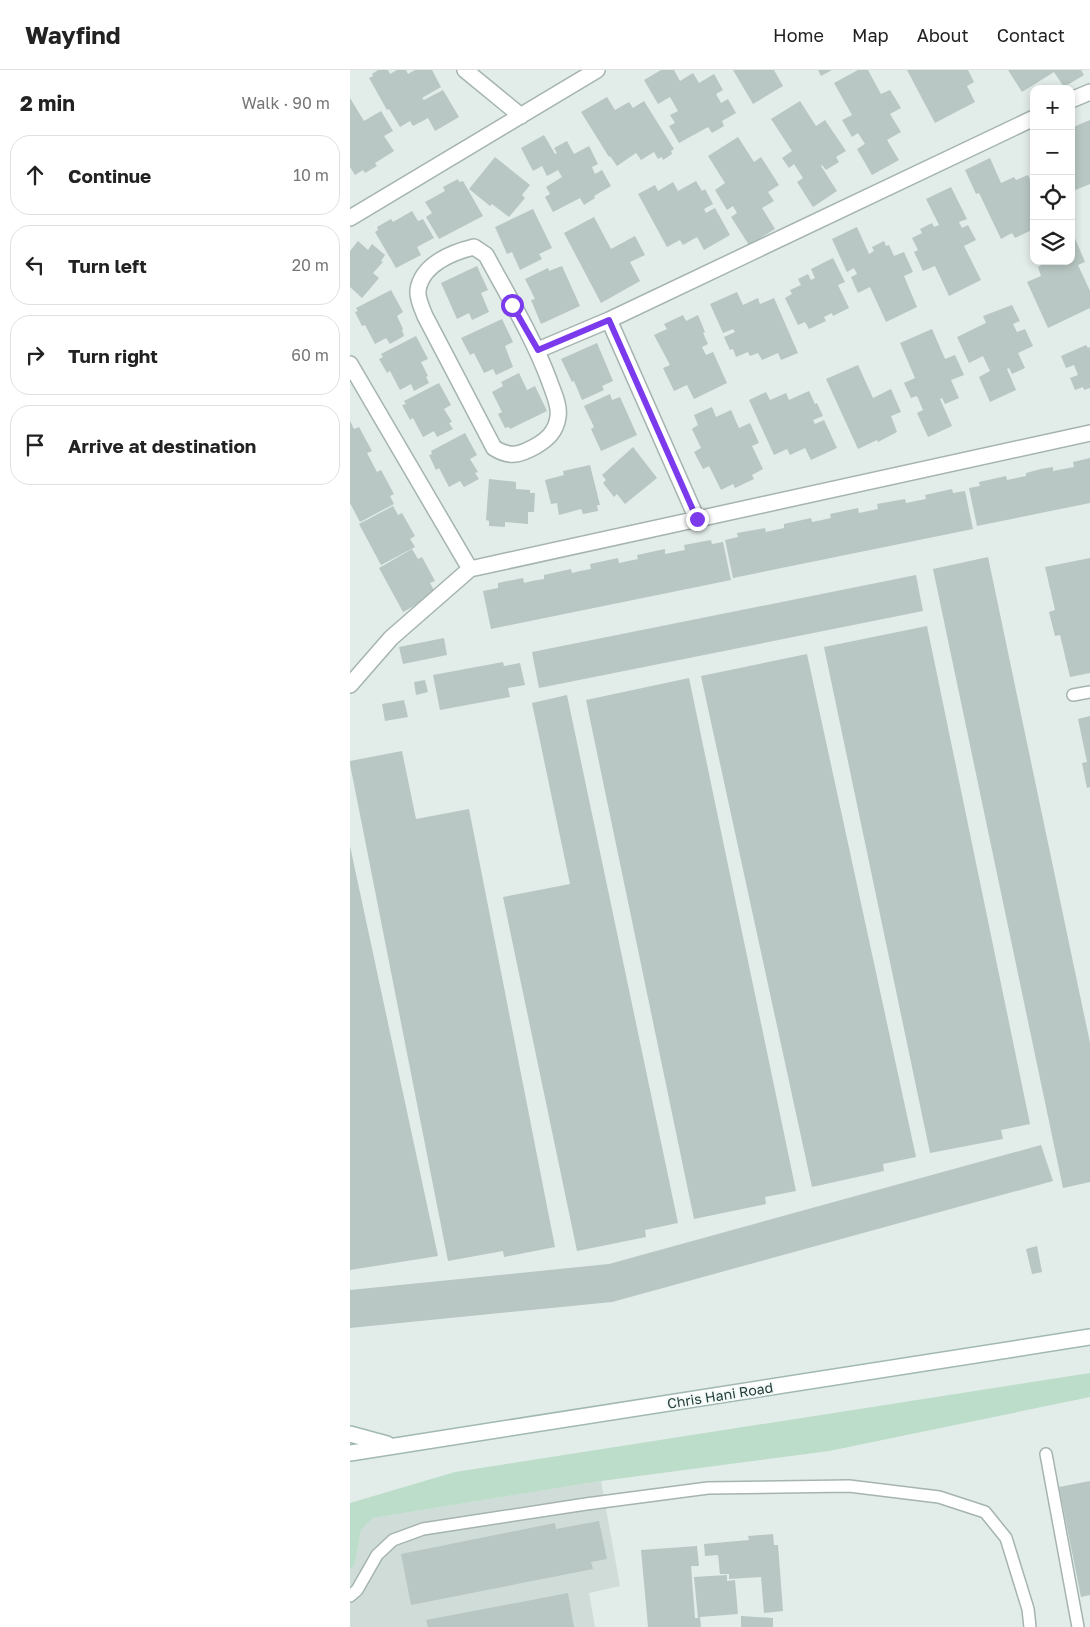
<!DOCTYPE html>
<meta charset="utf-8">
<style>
body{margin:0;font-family:"Golos Text",sans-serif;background:#f2f2f2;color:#222}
.controls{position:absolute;right:15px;top:15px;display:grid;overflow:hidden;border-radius:10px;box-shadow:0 2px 8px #0003}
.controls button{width:45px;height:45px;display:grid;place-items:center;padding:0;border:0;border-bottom:1px solid #e0e0e0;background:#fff;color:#222;font:25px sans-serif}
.stop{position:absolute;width:15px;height:15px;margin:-11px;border:4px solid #7c3aed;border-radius:50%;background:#fff}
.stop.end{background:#7c3aed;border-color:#fff;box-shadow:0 1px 5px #0008}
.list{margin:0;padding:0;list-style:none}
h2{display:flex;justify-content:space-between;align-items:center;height:65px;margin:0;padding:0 20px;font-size:21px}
h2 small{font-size:16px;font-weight:400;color:#767676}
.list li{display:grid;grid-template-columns:32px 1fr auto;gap:15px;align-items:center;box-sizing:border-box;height:80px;margin:0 10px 10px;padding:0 10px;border:1px solid #e0e0e0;border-radius:20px}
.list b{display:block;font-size:19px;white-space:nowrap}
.list em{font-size:16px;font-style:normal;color:#767676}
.icon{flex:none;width:28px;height:28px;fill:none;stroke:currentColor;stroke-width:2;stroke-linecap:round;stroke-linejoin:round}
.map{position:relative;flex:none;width:740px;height:1557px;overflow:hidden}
header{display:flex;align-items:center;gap:30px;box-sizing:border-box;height:70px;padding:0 25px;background:#fff;border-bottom:1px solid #e0e0e0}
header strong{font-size:24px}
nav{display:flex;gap:28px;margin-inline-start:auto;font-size:18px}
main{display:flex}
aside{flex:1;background:#fff}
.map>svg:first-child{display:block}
</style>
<header>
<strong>Wayfind</strong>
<nav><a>Home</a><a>Map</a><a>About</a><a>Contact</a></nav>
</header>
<main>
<aside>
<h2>2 min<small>Walk · 90 m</small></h2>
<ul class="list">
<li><svg class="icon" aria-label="ahead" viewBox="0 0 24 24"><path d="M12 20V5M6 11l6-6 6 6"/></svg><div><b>Continue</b></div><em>10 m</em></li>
<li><svg class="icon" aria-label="left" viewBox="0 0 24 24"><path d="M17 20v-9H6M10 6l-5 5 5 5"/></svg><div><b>Turn left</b></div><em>20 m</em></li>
<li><svg class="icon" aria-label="right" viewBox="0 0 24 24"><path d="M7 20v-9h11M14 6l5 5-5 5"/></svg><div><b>Turn right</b></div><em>60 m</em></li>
<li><svg class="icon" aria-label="arrive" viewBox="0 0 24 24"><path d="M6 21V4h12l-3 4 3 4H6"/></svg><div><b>Arrive at destination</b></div></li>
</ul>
</aside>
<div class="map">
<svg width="740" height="1557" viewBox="0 0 740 1557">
<rect width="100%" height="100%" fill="#e2ece9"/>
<!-- built -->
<path fill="#d0dcd8" d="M 251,1411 L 270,1516 L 239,1523 L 245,1557 L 0,1557 L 0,1500 L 5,1494 L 11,1460 L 23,1448 Z"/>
<!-- green -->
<path fill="#bbddc9" d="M 740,1303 L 740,1327 L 479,1381 L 251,1411 L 23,1448 L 11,1460 L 5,1494 L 0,1500 L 0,1433 L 105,1402 Z"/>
<!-- building -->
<path fill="#b8c7c3" d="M 28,0 L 38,0 L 40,4 L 47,0 L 56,0 L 58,4 L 65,0 L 82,0 L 91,17 L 72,28 L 74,30 L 93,20 L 109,47 L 85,61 L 78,48 L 63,56 L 60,51 L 50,57 L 39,39 L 37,40 L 19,8 L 23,6 L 22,4 Z
M 311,0 L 324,0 L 330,11 L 343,3 L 349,13 L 364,4 L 373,20 L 366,24 L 371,33 L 378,29 L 386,43 L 372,51 L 374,56 L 362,63 L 358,57 L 329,73 L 319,56 L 325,53 L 320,45 L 328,41 L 320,27 L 308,34 L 294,10 Z
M 383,0 L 424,0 L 433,16 L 403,34 Z
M 468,0 L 482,0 L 471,6 Z
M 508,0 L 518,0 L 531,24 L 540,20 L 551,38 L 540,44 L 551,62 L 537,70 L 549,90 L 522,105 L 507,79 L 515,74 L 508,63 L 502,67 L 492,50 L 502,45 L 484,13 Z
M 557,0 L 618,0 L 624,12 L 617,16 L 625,32 L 585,53 Z
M 658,0 L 731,0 L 734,5 L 714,17 L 704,2 L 672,22 Z
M 257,27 L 265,40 L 279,32 L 283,38 L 294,31 L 324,79 L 321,81 L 322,84 L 313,90 L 312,87 L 308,89 L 304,82 L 291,90 L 286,83 L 267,96 L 260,86 L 259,87 L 231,42 Z
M 0,28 L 14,51 L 31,41 L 43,61 L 34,66 L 44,81 L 25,93 L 27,96 L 15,103 L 13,100 L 5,105 L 0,97 Z
M 450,31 L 466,56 L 475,50 L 496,81 L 486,87 L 489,92 L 476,100 L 472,95 L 471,96 L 487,121 L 463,137 L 447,112 L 453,108 L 444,94 L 439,98 L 432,88 L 442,81 L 421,49 Z
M 740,50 L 740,114 L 723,121 L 721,117 L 721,58 Z
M 194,65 L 205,84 L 207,83 L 204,78 L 217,71 L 224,84 L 239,76 L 248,94 L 242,97 L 245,104 L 252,100 L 261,116 L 244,126 L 245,128 L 234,135 L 230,128 L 203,142 L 195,127 L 200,124 L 196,117 L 212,107 L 208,100 L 197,106 L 192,96 L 183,101 L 171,78 Z
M 388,67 L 404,92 L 411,87 L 429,115 L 418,122 L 424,131 L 412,138 L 425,159 L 399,175 L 381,147 L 387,143 L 383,136 L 377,140 L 365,120 L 375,113 L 358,86 Z
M 145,87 L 180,115 L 172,125 L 175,128 L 159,147 L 142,134 L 140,136 L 119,119 Z
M 640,88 L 651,113 L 664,107 L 666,110 L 678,105 L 684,117 L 684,159 L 665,168 L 662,163 L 651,169 L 629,123 L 626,124 L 615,100 Z
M 108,109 L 109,112 L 113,111 L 133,146 L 89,169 L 76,147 L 82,143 L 75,132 L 95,121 L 93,117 Z
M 346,111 L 352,121 L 355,119 L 363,134 L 354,139 L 356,143 L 365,138 L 380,165 L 354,180 L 347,167 L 333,175 L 330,170 L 317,177 L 288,124 L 305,115 L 308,121 L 323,112 L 328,121 Z
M 601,117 L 617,149 L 609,152 L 612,158 L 618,155 L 626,170 L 614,176 L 631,210 L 599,226 L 585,196 L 573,201 L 564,182 L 568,180 L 562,168 L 572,163 L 570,159 L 582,153 L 584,157 L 589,155 L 576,129 Z
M 183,139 L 202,178 L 189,184 L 192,189 L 170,200 L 162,182 L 157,184 L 145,157 Z
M 62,141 L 68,151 L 73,149 L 84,168 L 67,177 L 71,185 L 46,198 L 25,162 L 28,160 L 27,157 L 41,149 L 43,152 Z
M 244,147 L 261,179 L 285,166 L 295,185 L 280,192 L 290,211 L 251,233 L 214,163 Z
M 507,157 L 519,184 L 524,181 L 522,177 L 534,171 L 536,176 L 539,175 L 544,186 L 554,182 L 563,202 L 554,206 L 567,237 L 536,252 L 520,217 L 508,223 L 501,207 L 507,204 L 504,198 L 497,202 L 482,169 Z
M 724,166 L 735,192 L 728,195 L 740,221 L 740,238 L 698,258 L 677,212 L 691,206 L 688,197 L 699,191 L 721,191 L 721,167 Z
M 8,171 L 18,180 L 22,174 L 35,185 L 31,191 L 33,192 L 23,203 L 29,208 L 12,228 L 0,217 L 0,181 Z
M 483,188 L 495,212 L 488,215 L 499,238 L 483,246 L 482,243 L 474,247 L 476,251 L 459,259 L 455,252 L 448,255 L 435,228 L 442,224 L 440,220 L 451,215 L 448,209 L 458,204 L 461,210 L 465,208 L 461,199 Z
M 127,196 L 138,220 L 131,223 L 139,242 L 122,250 L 119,243 L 107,249 L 91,213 Z
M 212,196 L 230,236 L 191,254 L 181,230 L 185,229 L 175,209 L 198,198 L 199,201 Z
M 41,220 L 53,242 L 47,246 L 53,259 L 52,260 L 54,266 L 40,274 L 36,268 L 25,274 L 15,255 L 12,256 L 5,242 L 8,241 L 6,238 Z
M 387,222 L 393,235 L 408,228 L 410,234 L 424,228 L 448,283 L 431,290 L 428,283 L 412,290 L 408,283 L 400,286 L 398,282 L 386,287 L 383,279 L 380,280 L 374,267 L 385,262 L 383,259 L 373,263 L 360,234 Z
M 662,235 L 670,251 L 663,254 L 667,262 L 675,259 L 683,276 L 668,283 L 675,298 L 662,304 L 659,298 L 657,299 L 666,320 L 640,332 L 629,307 L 640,301 L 633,286 L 619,293 L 607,267 L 636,253 L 633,246 Z
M 333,245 L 336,251 L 348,245 L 355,262 L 353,263 L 358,274 L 352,277 L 356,285 L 363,282 L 377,313 L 344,329 L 337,315 L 324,321 L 313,298 L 320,295 L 304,265 L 317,259 L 314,254 Z
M 152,249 L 163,272 L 155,276 L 163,297 L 146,305 L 143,299 L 134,303 L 124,283 L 120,285 L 111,268 Z
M 582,259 L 595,289 L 605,285 L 614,305 L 601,310 L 609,328 L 595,334 L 592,328 L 590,329 L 602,356 L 578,367 L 567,343 L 573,340 L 567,326 L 561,328 L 554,313 L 565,308 L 550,273 Z
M 66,266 L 78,289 L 71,292 L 78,306 L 76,307 L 79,313 L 64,321 L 61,314 L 50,320 L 40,301 L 37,303 L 29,289 L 33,287 L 31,284 Z
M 247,273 L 263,311 L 252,316 L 254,320 L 232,330 L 224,311 L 222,312 L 211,289 Z
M 736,275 L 738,278 L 740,277 L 740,318 L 734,320 L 733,317 L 725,320 L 720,308 L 728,305 L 724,295 L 716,298 L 711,286 Z
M 508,295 L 523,328 L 541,319 L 551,342 L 541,346 L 547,362 L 528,372 L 527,370 L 508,379 L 476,309 Z
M 169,303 L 177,320 L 185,316 L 197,341 L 160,359 L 159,357 L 155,358 L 148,344 L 152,342 L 142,322 L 153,316 L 151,312 Z
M 89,313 L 101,335 L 94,339 L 102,352 L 99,353 L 103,359 L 87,367 L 84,361 L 73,367 L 63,348 L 60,350 L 52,335 L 56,334 L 54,331 Z
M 459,321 L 465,334 L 467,333 L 473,346 L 463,350 L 465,354 L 474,350 L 487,378 L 461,390 L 455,378 L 440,385 L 437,379 L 424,385 L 399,330 L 416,322 L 420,330 L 436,323 L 439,330 Z
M 260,324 L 262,330 L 270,327 L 287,365 L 251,381 L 241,359 L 244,357 L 234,336 Z
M 362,337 L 366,347 L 381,340 L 389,358 L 400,353 L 409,373 L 402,376 L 413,399 L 402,405 L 404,409 L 385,418 L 383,414 L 371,420 L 359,396 L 353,399 L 344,382 L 351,378 L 342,359 L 348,355 L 344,345 Z
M 0,351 L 4,359 L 9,357 L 22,381 L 17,383 L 27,402 L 31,400 L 44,424 L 40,426 L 44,434 L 10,452 L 0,433 Z
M 115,363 L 127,385 L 120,389 L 128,402 L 125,403 L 129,409 L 114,417 L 110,411 L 99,417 L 89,398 L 86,400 L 79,385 L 82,384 L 81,381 Z
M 283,377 L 307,408 L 275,434 L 267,424 L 264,427 L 253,413 L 256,410 L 252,405 Z
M 740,388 L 740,433 L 627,456 L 619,418 L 630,416 L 629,412 L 656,406 L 657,410 L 676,406 L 676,403 L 691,399 L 703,397 L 703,401 L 724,397 L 723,392 Z
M 240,395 L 250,435 L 247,435 L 248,441 L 233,444 L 231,439 L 209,445 L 207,433 L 201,434 L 195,410 L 214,405 L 213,401 Z
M 139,409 L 166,412 L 166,419 L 180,420 L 180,423 L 185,423 L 184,442 L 178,442 L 178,454 L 155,452 L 155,457 L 139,456 L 139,451 L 136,450 Z
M 602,419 L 603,423 L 615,421 L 623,459 L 383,508 L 375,470 L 388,467 L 387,463 L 415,458 L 416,462 L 434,458 L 434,454 L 461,448 L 462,452 L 472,450 L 481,448 L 480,444 L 508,438 L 509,443 L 528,439 L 527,434 L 555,429 L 556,433 L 576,429 L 575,425 Z
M 43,436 L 48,445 L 52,443 L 65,466 L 60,469 L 65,477 L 31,495 L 9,454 Z
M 361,470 L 362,474 L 373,472 L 381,510 L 141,559 L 133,521 L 148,518 L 148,513 L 173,508 L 174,513 L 182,511 L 194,509 L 194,505 L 221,499 L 222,503 L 230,501 L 241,499 L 240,494 L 268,488 L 269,493 L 288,489 L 287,485 L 315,479 L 315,484 L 335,480 L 334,475 Z
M 62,479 L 68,489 L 72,487 L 85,511 L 80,513 L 86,524 L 53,542 L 29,498 Z
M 638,487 L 740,973 L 740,1112 L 713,1118 L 583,499 Z
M 740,488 L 740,603 L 720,607 L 710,565 L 705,566 L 699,542 L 705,540 L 695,497 Z
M 566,505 L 573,541 L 189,618 L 182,582 Z
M 577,556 L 680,1054 L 651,1060 L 653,1069 L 580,1083 L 474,577 Z
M 94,568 L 97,585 L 53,594 L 49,577 Z
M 457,584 L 566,1087 L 533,1094 L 534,1101 L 462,1117 L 351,606 Z
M 153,592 L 154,596 L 170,593 L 175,615 L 158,618 L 160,627 L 90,640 L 83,605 Z
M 339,608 L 446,1121 L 415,1127 L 416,1134 L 344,1149 L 236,630 Z
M 75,610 L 78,622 L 66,625 L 64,612 Z
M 217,625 L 328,1153 L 295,1160 L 296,1167 L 227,1181 L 153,827 L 220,814 L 182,633 Z
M 54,630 L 58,647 L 35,651 L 32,634 Z
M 740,646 L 740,717 L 737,718 L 732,693 L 737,692 L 728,649 Z
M 52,681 L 66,749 L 119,739 L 205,1177 L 154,1187 L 153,1181 L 98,1191 L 0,694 L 0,691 Z
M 0,776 L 88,1186 L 0,1200 Z
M 691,1075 L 703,1111 L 262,1232 L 0,1258 L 0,1220 L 259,1194 Z
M 687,1176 L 692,1202 L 682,1204 L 676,1179 Z
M 740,1411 L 740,1525 L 731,1527 L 709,1417 Z
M 249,1451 L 257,1489 L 241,1492 L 243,1499 L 61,1535 L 51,1484 L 205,1453 L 206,1459 Z
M 423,1464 L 424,1475 L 428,1475 L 433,1541 L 414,1543 L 411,1507 L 379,1509 L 379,1504 L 370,1504 L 368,1485 L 355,1486 L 354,1474 L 399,1470 L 398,1466 Z
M 347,1476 L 349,1496 L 341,1496 L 345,1548 L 348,1548 L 344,1507 L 377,1505 L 377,1511 L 385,1510 L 388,1544 L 350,1547 L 351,1557 L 298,1557 L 291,1480 Z
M 218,1523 L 224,1557 L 78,1557 L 76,1550 Z
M 391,1546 L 423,1548 L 423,1557 L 391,1557 Z"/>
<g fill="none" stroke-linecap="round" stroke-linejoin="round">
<defs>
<path id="lane" d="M 723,625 L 740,622
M 696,1384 L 728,1557
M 0,1526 L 7,1520 L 27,1485 L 43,1470 L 73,1459 L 236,1434 L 358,1418 L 499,1416 L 589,1427 L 635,1442 L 656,1468 L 678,1539 L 680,1557"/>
<path id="street" d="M 115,0 L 171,46
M 721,30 L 740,22
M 0,148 L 247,0
M 124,177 L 136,185 C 158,226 183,267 199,310 C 203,322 210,335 208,347 C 206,361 198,369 186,376 C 170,385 160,388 144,378 L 75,246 C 72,238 67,229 68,220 C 72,194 103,182 124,177 Z
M 188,280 L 259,250
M 0,294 L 120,499 L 740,363
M 347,449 L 259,250 L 684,48
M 0,615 L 41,568 L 120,499"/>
<path id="secondary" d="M 0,1364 L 37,1374
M 0,1383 L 740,1267"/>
</defs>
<!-- lane casing -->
<use href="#lane" stroke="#a5b4b1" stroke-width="14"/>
<!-- street casing -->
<use href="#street" stroke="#a5b4b1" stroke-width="18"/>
<!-- secondary casing -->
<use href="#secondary" stroke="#a1b8b3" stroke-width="18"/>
<!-- lane -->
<use href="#lane" stroke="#fff" stroke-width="11"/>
<!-- street -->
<use href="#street" stroke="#fff" stroke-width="15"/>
<!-- secondary -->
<use href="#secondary" stroke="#fff" stroke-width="15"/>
</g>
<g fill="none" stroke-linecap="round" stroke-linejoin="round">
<!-- route -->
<path stroke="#7c3aed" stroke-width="6" d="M 162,235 L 188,280 L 259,250 L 347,449"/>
</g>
<g text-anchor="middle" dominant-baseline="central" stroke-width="4" stroke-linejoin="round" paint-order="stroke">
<!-- street labels -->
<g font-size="14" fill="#223d3a" stroke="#f3f9f7">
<text transform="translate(370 1325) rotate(-9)">Chris Hani Road</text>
</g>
</g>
</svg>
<div class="controls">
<button>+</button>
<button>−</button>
<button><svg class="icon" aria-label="locate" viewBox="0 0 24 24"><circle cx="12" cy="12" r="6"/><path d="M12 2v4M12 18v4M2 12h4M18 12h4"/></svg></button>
<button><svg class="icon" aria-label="layers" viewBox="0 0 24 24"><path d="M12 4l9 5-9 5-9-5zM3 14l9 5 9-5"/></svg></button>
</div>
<div class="stop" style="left:162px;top:235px"></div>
<div class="stop end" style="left:347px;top:449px"></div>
</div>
</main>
